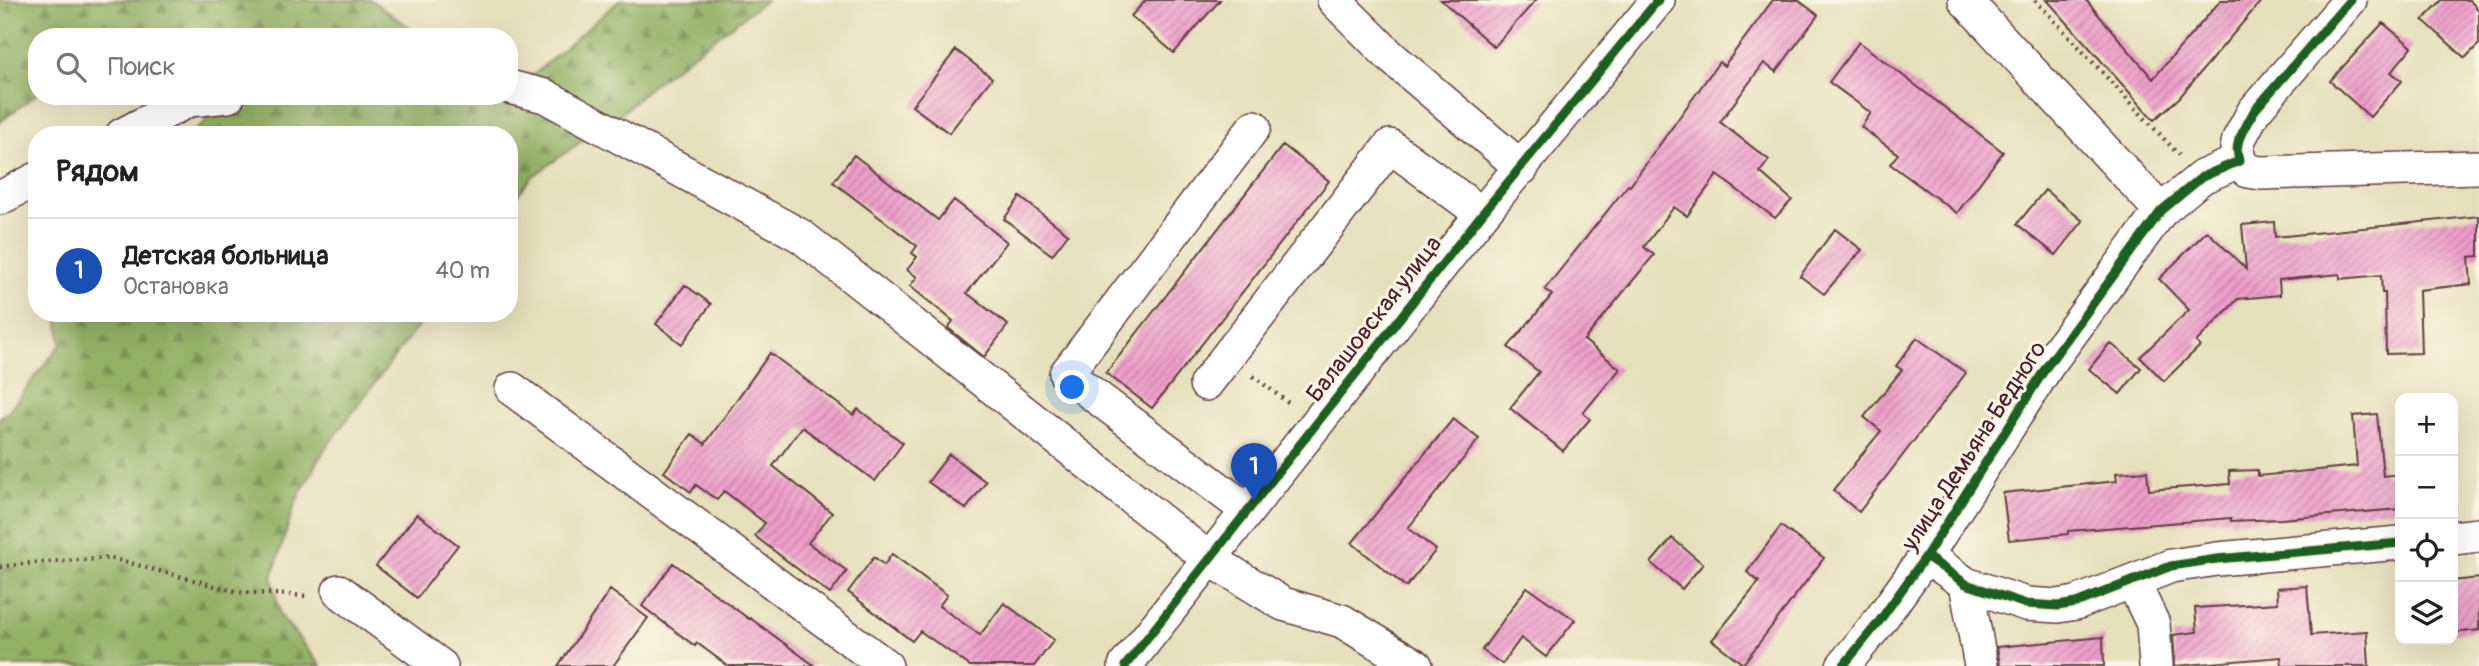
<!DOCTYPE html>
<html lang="ru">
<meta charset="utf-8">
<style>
body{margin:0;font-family:Pangolin,sans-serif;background:#f6f6f6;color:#222}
.controls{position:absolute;right:21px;bottom:21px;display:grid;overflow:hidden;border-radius:14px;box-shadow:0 7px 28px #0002}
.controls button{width:63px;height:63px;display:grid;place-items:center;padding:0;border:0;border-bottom:2px solid #e0e0e0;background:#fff;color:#222;font:35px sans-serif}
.you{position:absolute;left:1073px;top:388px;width:24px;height:24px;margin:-18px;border:5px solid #fff;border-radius:50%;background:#1a73e8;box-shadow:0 0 0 10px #1a73e833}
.badge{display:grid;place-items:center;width:46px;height:46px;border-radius:50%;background:#0f766e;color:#fff;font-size:23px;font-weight:700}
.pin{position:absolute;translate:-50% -58px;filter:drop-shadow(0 2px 4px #0008)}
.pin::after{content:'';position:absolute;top:37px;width:24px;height:21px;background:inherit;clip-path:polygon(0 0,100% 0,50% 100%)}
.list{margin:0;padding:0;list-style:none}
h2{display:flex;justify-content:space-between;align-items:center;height:91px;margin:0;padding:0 28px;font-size:30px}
h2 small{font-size:23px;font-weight:400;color:#767676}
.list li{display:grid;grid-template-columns:46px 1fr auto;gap:21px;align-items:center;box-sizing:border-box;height:105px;padding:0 28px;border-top:2px solid #e0e0e0}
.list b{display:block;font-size:26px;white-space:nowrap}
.list p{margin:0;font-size:23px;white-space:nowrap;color:#767676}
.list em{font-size:23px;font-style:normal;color:#767676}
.icon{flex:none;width:38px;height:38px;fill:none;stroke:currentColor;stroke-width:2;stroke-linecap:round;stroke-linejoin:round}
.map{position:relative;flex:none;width:2479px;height:666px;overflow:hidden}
.search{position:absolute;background:#fff;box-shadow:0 7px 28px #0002;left:28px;top:28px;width:490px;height:77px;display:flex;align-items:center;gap:18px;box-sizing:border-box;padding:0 24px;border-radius:28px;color:#767676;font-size:26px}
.panel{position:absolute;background:#fff;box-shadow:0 7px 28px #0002;left:28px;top:126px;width:490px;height:196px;border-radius:28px}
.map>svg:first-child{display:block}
</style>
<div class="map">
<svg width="2479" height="666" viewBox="0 0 2479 666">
<defs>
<pattern id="forest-firs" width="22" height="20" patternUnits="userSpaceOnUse" patternTransform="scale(1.75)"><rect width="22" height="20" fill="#92b165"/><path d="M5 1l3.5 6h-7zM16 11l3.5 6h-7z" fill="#798f53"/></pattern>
<pattern id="building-hatch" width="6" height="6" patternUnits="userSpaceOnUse" patternTransform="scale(1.75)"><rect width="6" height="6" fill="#ed9eca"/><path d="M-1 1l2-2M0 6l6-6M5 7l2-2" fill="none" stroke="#c280a4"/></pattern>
</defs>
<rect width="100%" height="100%" fill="#fcf5e5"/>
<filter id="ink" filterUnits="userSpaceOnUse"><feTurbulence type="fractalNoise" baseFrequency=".0143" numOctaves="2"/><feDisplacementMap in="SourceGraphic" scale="14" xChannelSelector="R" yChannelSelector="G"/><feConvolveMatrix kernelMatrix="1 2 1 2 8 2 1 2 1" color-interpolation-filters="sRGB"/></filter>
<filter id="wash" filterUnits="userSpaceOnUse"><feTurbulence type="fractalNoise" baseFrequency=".00686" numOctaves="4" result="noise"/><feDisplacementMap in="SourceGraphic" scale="28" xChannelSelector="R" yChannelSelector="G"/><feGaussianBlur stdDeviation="1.57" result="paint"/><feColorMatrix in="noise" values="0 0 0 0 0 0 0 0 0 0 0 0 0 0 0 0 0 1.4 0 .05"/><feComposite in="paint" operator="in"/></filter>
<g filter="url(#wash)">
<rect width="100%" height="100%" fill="#e6dfbb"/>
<!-- forest -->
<path fill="url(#forest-firs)" stroke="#6e6848" stroke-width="2" d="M 0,0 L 371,0 L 423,37 L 37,37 L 37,94 L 0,122 Z
M 620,0 L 766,0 L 652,85 L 624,111 L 532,177 L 509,206 L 509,135 L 190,135 L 205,122 L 221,96 L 509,96 Z
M 58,313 L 428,313 L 324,450 L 295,503 L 272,577 L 280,615 L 321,666 L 0,666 L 0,417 L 6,414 L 61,344 Z"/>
<g id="blocks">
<!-- building -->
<path fill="url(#building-hatch)" d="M 1146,0 L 1220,0 L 1174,53 L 1131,16 Z
M 1441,0 L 1536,0 L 1494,47 Z
M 1773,0 L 1798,0 L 1818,15 L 1776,72 L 1764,63 L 1720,122 L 1769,160 L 1760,172 L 1792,200 L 1775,218 L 1717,175 L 1687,216 L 1674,207 L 1644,247 L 1654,255 L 1584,340 L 1620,369 L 1583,413 L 1590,419 L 1563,451 L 1510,408 L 1539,372 L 1508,347 L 1552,295 L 1545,289 L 1628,185 L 1630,186 L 1719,62 L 1724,66 Z
M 2047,0 L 2086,0 L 2153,79 L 2221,0 L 2262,0 L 2179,98 L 2154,120 Z
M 2442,0 L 2469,0 L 2479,10 L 2479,44 L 2465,58 L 2423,20 Z
M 2383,23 L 2412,47 L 2391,72 L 2402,81 L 2370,117 L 2330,81 Z
M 1859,42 L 2003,152 L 1957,213 L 1890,164 L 1898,154 L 1861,127 L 1871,113 L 1829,82 Z
M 956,50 L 992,78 L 949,133 L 912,106 Z
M 1283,145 L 1329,181 L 1152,408 L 1106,373 Z
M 854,155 L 938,220 L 954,200 L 1007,242 L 967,293 L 1008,325 L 984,357 L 948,328 L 953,321 L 910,286 L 917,277 L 907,270 L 917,257 L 912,253 L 917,246 L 833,182 Z
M 2045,190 L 2083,221 L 2056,255 L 2017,224 Z
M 1020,197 L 1068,234 L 1052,255 L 1004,219 Z
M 2479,216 L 2479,256 L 2469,257 L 2471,284 L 2419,290 L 2421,353 L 2386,354 L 2385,293 L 2382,293 L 2381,275 L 2340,279 L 2340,274 L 2279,280 L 2280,295 L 2238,299 L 2196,342 L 2200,346 L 2164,381 L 2140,357 L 2189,310 L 2159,279 L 2207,231 L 2246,269 L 2242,225 L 2274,222 L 2275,237 Z
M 1835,229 L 1862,250 L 1824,294 L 1800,276 Z
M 685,285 L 711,304 L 682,344 L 656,324 Z
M 1917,338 L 1966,373 L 1859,512 L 1833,490 L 1881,431 L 1864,417 L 1902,370 L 1896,366 Z
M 2110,343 L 2141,368 L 2120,394 L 2089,369 Z
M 770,353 L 853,415 L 858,409 L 903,443 L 875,481 L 802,427 L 773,466 L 832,513 L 808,543 L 847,571 L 830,594 L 755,536 L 765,523 L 724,491 L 717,500 L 696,485 L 691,492 L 664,472 L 692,434 L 705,444 Z
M 2377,414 L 2383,476 L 2400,474 L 2400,509 L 2281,519 L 2231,521 L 2231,518 L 2068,531 L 2068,534 L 2009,540 L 2003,493 L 2117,481 L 2116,473 L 2147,471 L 2149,490 L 2230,484 L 2229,471 L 2258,470 L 2258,476 L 2357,466 L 2353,416 Z
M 1453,419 L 1479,439 L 1408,528 L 1436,550 L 1406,587 L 1352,543 Z
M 949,454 L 986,482 L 966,509 L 928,482 Z
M 417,514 L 458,545 L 417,598 L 376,566 Z
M 1781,526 L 1824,558 L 1743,664 L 1712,640 L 1759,582 L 1747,572 Z
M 1672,538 L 1703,564 L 1682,589 L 1651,563 Z
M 892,554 L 947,595 L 939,606 L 980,635 L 1004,603 L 1054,640 L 1034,666 L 970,666 L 920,631 L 912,641 L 848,592 L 874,557 L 884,565 Z
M 673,563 L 749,619 L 750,618 L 815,666 L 728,666 L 697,643 L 695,646 L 642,606 Z
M 2479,578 L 2479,630 L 2453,633 L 2453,581 Z
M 2307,586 L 2311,635 L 2367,631 L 2369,666 L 2282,666 L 2281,657 L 2175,666 L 2173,635 L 2197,632 L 2195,608 L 2278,603 L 2277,588 Z
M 1527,587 L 1575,620 L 1546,657 L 1521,638 L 1502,664 L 1482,650 Z
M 610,590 L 648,618 L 613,666 L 558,666 Z
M 2103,637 L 2104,666 L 2000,666 L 1997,647 Z"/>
</g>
</g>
<g filter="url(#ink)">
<use href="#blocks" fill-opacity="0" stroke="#613c41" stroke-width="2"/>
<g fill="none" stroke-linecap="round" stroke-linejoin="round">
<defs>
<path id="minor" d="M 1334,0 L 1390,56 L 1522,168
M 1965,0 L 2161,211
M 509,87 L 545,96 L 801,236 L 1208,558 L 1283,604 L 1342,621 L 1416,666
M 122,135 L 189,100 L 228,96
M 2239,161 L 2248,171 L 2261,173 L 2479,167
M 0,198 L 37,179
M 1206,384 L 1390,146 L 1482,214
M 512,389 L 886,666
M 1247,510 L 1066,374 L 1254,127
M 2453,538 L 2479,535
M 1926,556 L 1966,584 L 2026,604 L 2058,606 L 2076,603 L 2171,566 L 2217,559 L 2400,543
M 2133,582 L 2153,624 L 2156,666
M 1966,584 L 1981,666
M 339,591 L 441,666
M 1125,666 L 1482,214 L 1658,0
M 1843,666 L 1878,623 L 1926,556 L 2047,366 L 2161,211 L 2202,177 L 2239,161 L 2237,149 L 2239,139 L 2254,111 L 2350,0"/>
</defs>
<!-- minor casing -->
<use href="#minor" stroke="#613c41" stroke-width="36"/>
<!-- path -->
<path stroke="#613c41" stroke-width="4.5" stroke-dasharray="2 5" stroke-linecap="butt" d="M 2035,0 L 2179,155
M 1253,376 L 1291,405
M 0,567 L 31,563 L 111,558 L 238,592 L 309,596"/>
<!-- minor -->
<use href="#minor" stroke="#fff" stroke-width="33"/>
<defs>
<path id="cycleway" d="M 1926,556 L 1966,584 L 2026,604 L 2058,606 L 2076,603 L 2171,566 L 2217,559 L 2400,543
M 1125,666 L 1482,214 L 1658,0
M 1843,666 L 1878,623 L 1926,556 L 2047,366 L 2161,211 L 2202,177 L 2239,161 L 2237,149 L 2239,139 L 2254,111 L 2350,0"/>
</defs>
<!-- cycleway casing -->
<use href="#cycleway" stroke="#fcf5e5" stroke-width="13"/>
<!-- cycleway -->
<use href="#cycleway" stroke="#1b5e20" stroke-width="9"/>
</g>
</g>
<g text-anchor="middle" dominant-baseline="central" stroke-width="6" stroke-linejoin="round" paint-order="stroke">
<!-- street labels -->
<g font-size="24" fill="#4a1f2b" stroke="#fcf5e5">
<text transform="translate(1374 319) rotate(-52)">Балашовская улица</text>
<text transform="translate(1974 446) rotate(-57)">улица Демьяна Бедного</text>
</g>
</g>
</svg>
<div class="controls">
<button>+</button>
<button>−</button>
<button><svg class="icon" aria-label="locate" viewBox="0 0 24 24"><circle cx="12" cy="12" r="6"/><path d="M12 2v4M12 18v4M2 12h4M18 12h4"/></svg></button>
<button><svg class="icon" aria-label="layers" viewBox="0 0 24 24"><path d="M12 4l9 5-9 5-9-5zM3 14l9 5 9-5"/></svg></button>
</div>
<div class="you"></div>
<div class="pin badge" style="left:1254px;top:501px;background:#1a4fb4">1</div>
<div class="search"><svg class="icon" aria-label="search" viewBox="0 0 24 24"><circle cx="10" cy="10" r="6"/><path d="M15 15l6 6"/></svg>Поиск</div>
<section class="panel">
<h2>Рядом<small></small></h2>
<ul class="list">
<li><span class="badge" style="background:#1a4fb4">1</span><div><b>Детская больница</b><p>Остановка</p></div><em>40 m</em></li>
</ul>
</section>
</div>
